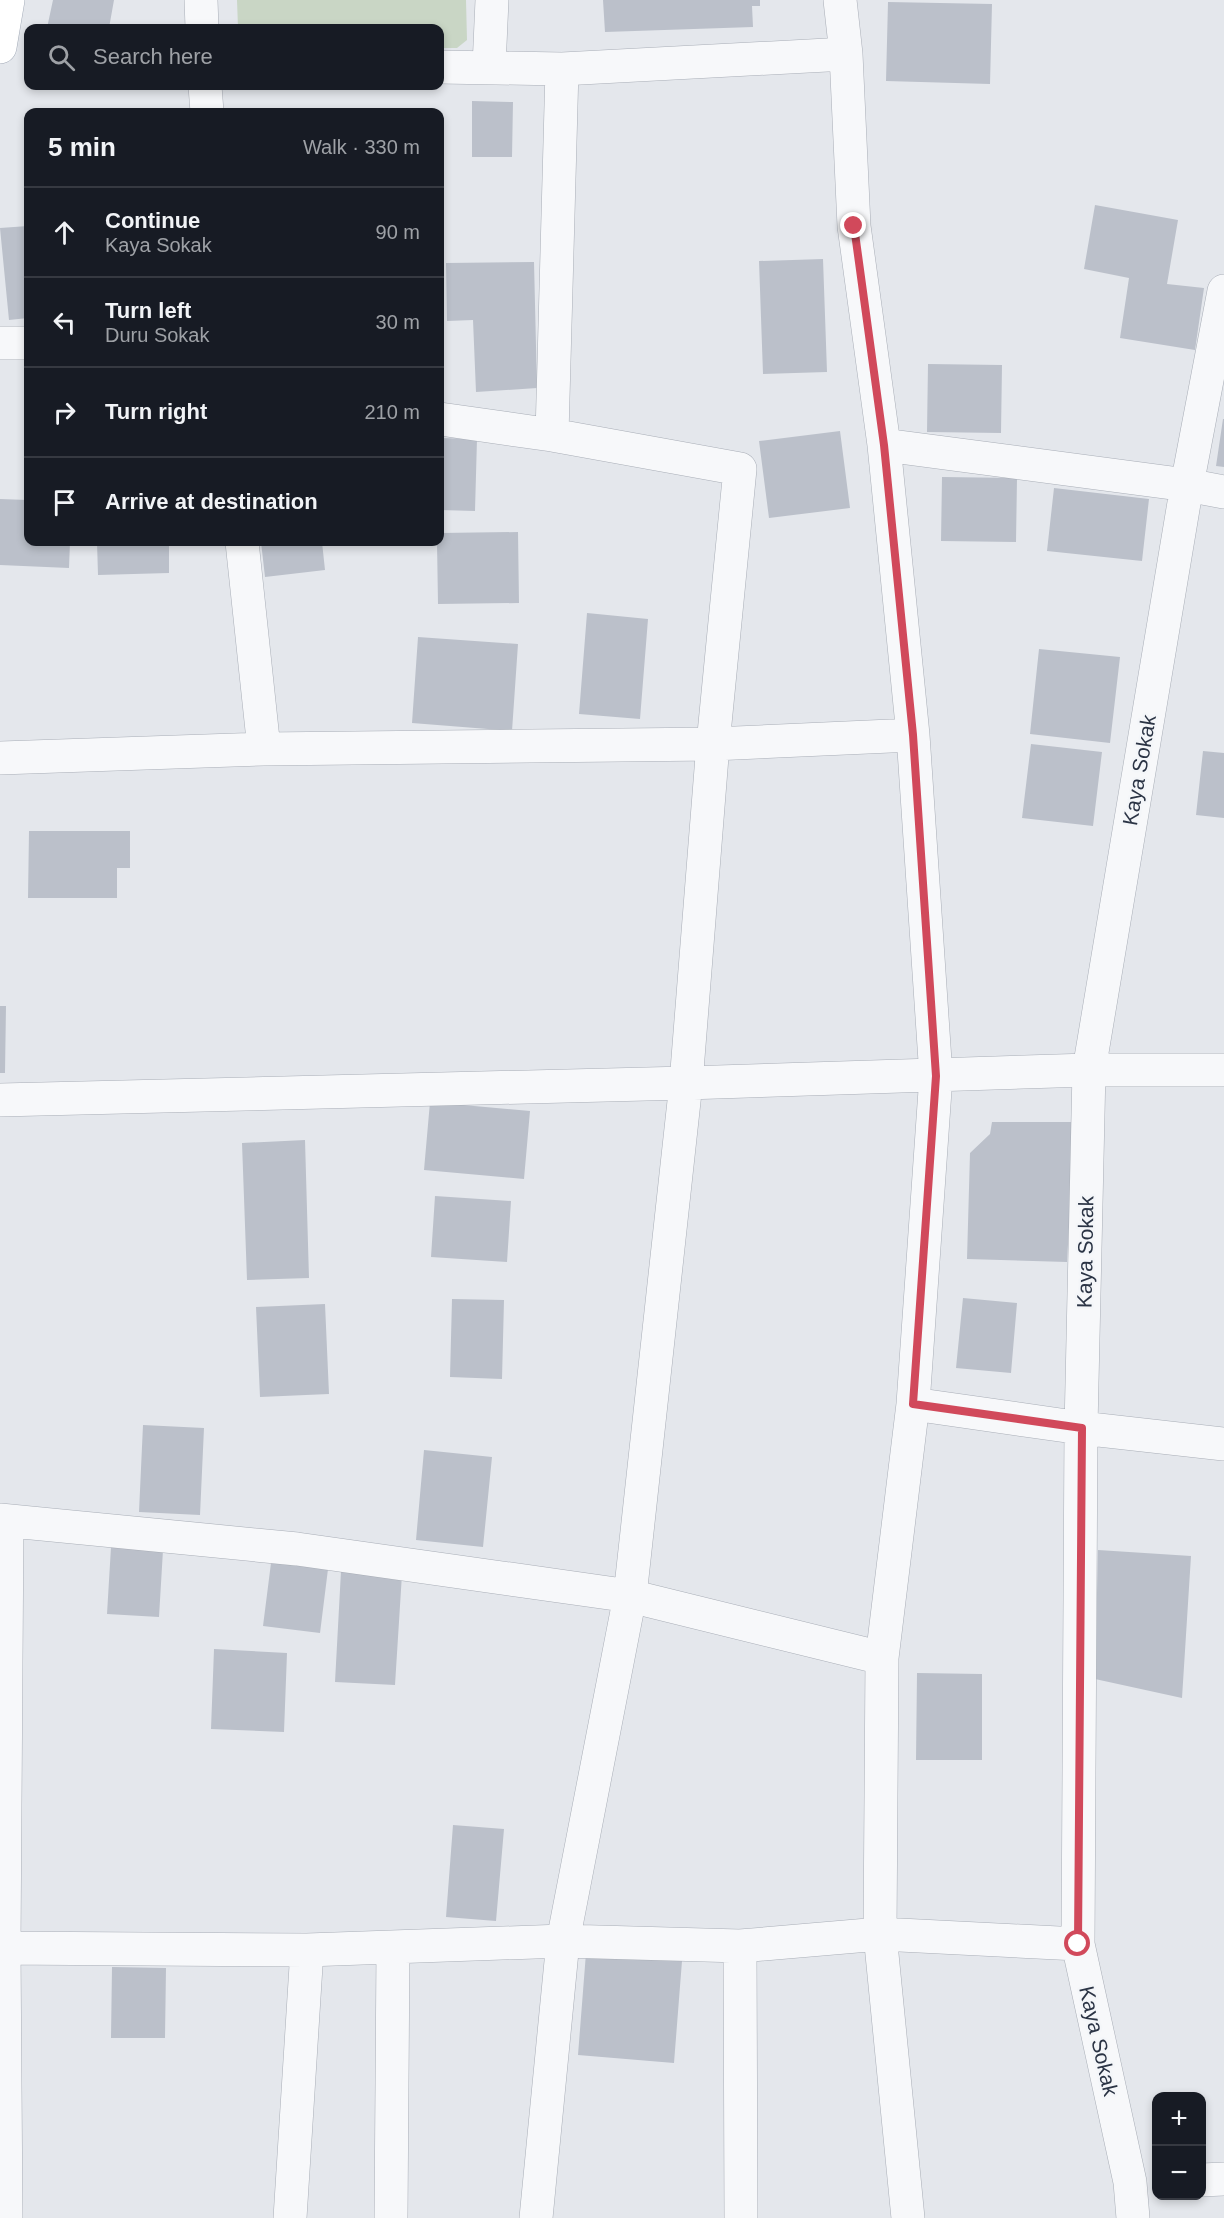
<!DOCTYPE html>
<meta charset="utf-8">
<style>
body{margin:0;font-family:Arial,sans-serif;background:#20242c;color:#f1f3f6}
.controls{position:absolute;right:18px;bottom:18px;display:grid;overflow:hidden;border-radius:12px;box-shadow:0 3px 9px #0003}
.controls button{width:54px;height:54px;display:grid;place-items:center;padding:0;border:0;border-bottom:2px solid #363941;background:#171b24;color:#f1f3f6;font:30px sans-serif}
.stop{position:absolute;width:18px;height:18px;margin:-14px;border:4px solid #d1495b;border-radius:50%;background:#fff}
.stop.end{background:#d1495b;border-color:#fff;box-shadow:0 2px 6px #0008}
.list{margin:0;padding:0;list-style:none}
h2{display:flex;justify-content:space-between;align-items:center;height:78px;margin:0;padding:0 24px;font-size:26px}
h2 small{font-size:20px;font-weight:400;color:#9ea1a6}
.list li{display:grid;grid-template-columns:39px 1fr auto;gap:18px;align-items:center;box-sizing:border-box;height:90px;padding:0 24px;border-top:2px solid #363941}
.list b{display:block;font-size:22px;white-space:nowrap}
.list p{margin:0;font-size:20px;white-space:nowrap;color:#9ea1a6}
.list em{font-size:20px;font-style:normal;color:#9ea1a6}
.icon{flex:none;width:33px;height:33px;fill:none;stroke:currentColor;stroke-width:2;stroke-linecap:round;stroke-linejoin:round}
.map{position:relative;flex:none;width:1224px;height:2218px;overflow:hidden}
.search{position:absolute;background:#171b24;box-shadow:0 3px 9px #0003;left:24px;top:24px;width:420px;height:66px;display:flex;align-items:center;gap:15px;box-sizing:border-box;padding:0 21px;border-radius:12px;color:#9ea1a6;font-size:22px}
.panel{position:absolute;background:#171b24;box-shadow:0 3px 9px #0003;left:24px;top:108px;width:420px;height:438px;border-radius:12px}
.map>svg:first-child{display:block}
</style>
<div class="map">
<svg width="1224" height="2218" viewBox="0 0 1224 2218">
<rect width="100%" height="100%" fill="#e4e7ec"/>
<!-- green -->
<path fill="#c9d6c5" d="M 237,0 L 466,0 L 467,40 L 457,48 L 440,48 L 440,28 L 238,28 Z"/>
<!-- building -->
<path fill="#bbc0ca" d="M 53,0 L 114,0 L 109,28 L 47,28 Z
M 603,0 L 760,0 L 760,6 L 752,6 L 753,27 L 605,32 Z
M 888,2 L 992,4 L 990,84 L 886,81 Z
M 472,101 L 513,102 L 512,157 L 472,157 Z
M 1095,205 L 1178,220 L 1167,284 L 1204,288 L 1195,350 L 1120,338 L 1129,278 L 1084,269 Z
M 28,226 L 28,318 L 9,320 L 0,228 Z
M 823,259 L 827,372 L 763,374 L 759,261 Z
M 534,262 L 537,388 L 476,392 L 473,320 L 447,321 L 446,263 Z
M 928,364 L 1002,365 L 1001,433 L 927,432 Z
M 1223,419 L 1224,419 L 1224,467 L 1216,466 Z
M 840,431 L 850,508 L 769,518 L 759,441 Z
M 440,438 L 477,439 L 475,511 L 440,510 Z
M 942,477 L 1017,478 L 1016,542 L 941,541 Z
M 1054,488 L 1149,499 L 1142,561 L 1047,551 Z
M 0,499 L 28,500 L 28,542 L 70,542 L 69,568 L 0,565 Z
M 518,532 L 519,603 L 438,604 L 437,542 L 440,542 L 440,533 Z
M 97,542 L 169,542 L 169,573 L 98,575 Z
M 261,542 L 322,542 L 325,570 L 265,577 Z
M 587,613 L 648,619 L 640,719 L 579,714 Z
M 418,637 L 518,644 L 512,731 L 412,723 Z
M 1039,649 L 1120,657 L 1110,743 L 1030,734 Z
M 1031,744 L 1102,752 L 1093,826 L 1022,818 Z
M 1203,751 L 1224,753 L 1224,818 L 1196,815 Z
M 29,831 L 130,831 L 130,868 L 117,868 L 117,898 L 28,898 Z
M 0,1006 L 6,1006 L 5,1073 L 0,1073 Z
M 430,1102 L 530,1111 L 524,1179 L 424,1170 Z
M 992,1122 L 1075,1122 L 1067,1262 L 967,1259 L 970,1153 L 990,1134 Z
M 305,1140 L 309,1278 L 247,1280 L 242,1143 Z
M 435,1196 L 511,1201 L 507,1262 L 431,1257 Z
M 963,1298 L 1017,1303 L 1011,1373 L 956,1368 Z
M 452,1299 L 504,1300 L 502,1379 L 450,1377 Z
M 325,1304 L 329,1394 L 260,1397 L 256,1307 Z
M 143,1425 L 204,1428 L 200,1515 L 139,1512 Z
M 424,1450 L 492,1457 L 483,1547 L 416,1540 Z
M 111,1547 L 163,1550 L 159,1617 L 107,1614 Z
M 1098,1550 L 1191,1556 L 1182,1698 L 1095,1679 Z
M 271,1563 L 328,1569 L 320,1633 L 263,1626 Z
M 341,1571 L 402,1574 L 395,1685 L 335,1682 Z
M 214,1649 L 287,1653 L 284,1732 L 211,1729 Z
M 917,1673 L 982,1674 L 982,1760 L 916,1760 Z
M 453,1825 L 504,1829 L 496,1921 L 446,1917 Z
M 586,1953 L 682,1961 L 674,2063 L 578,2055 Z
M 112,1967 L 166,1968 L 165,2038 L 111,2038 Z"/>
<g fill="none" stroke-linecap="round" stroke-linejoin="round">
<defs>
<path id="minor" d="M 201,0 L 202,28
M 840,0 L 846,54 L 854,226 L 884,445 L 913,735 L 936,1076 L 913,1404 L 882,1658 L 880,1934 L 908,2218
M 440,67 L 562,69 L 846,54
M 489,67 L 492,0
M 205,86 L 207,112
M 0,343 L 28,343
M 440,419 L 552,435 L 740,469 L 713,744 L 686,1083 L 630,1596 L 563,1941 L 536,2218
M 552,435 L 562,69
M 884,445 L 1187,485 L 1224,492
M 242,542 L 264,749
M 0,758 L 264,749 L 713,744 L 913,735
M 0,1100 L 686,1083 L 1089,1070 L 1224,1070
M 913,1404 L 1081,1428 L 1224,1444
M 0,1520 L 297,1549 L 630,1596 L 882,1658
M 740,1946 L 741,2218
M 0,1948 L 307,1950 L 563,1941 L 740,1946 L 880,1934 L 1078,1944
M 1202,2180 L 1224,2179
M 6,2218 L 4,1948 L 7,1521
M 290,2218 L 307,1950
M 391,2218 L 393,1949
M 1133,2218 L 1130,2182 L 1078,1944 L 1081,1428 L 1089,1070 L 1187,485 L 1224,291"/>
<path id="major" d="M 0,47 L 8,0"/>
</defs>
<!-- minor casing -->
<use href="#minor" stroke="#a9aeb7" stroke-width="34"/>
<!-- major casing -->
<use href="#major" stroke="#a3abb8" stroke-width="34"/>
<!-- minor -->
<use href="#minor" stroke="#f7f8fa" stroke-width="33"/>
<!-- major -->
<use href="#major" stroke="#fff" stroke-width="33"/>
</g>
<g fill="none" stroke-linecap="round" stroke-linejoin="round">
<!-- route -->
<path stroke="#d1495b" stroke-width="8" d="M 854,226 L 884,445 L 913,735 L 936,1076 L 913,1404 L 1082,1428 L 1078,1944"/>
</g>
<g text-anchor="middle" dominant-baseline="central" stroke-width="5" stroke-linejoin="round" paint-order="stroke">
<!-- street labels -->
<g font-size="21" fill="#2b3445" stroke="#f4f6f9">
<text transform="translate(1139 770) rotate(-80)">Kaya Sokak</text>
<text transform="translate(1085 1252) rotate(-89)">Kaya Sokak</text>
<text transform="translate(1099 2041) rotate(77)">Kaya Sokak</text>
</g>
</g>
</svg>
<div class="controls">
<button>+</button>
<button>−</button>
</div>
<div class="stop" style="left:1078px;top:1944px"></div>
<div class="stop end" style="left:854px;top:226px"></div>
<div class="search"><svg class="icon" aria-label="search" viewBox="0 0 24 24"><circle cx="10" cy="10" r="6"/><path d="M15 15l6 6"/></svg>Search here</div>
<section class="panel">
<h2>5 min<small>Walk · 330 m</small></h2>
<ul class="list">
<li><svg class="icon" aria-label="ahead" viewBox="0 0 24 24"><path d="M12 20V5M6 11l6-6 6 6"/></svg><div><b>Continue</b><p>Kaya Sokak</p></div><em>90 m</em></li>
<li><svg class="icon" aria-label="left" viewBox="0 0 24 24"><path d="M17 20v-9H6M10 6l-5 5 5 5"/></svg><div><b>Turn left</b><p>Duru Sokak</p></div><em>30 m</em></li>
<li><svg class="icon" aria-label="right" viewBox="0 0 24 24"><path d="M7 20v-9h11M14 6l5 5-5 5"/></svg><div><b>Turn right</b></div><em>210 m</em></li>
<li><svg class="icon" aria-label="arrive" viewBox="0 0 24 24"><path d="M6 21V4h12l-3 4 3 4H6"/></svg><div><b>Arrive at destination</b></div></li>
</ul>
</section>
</div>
